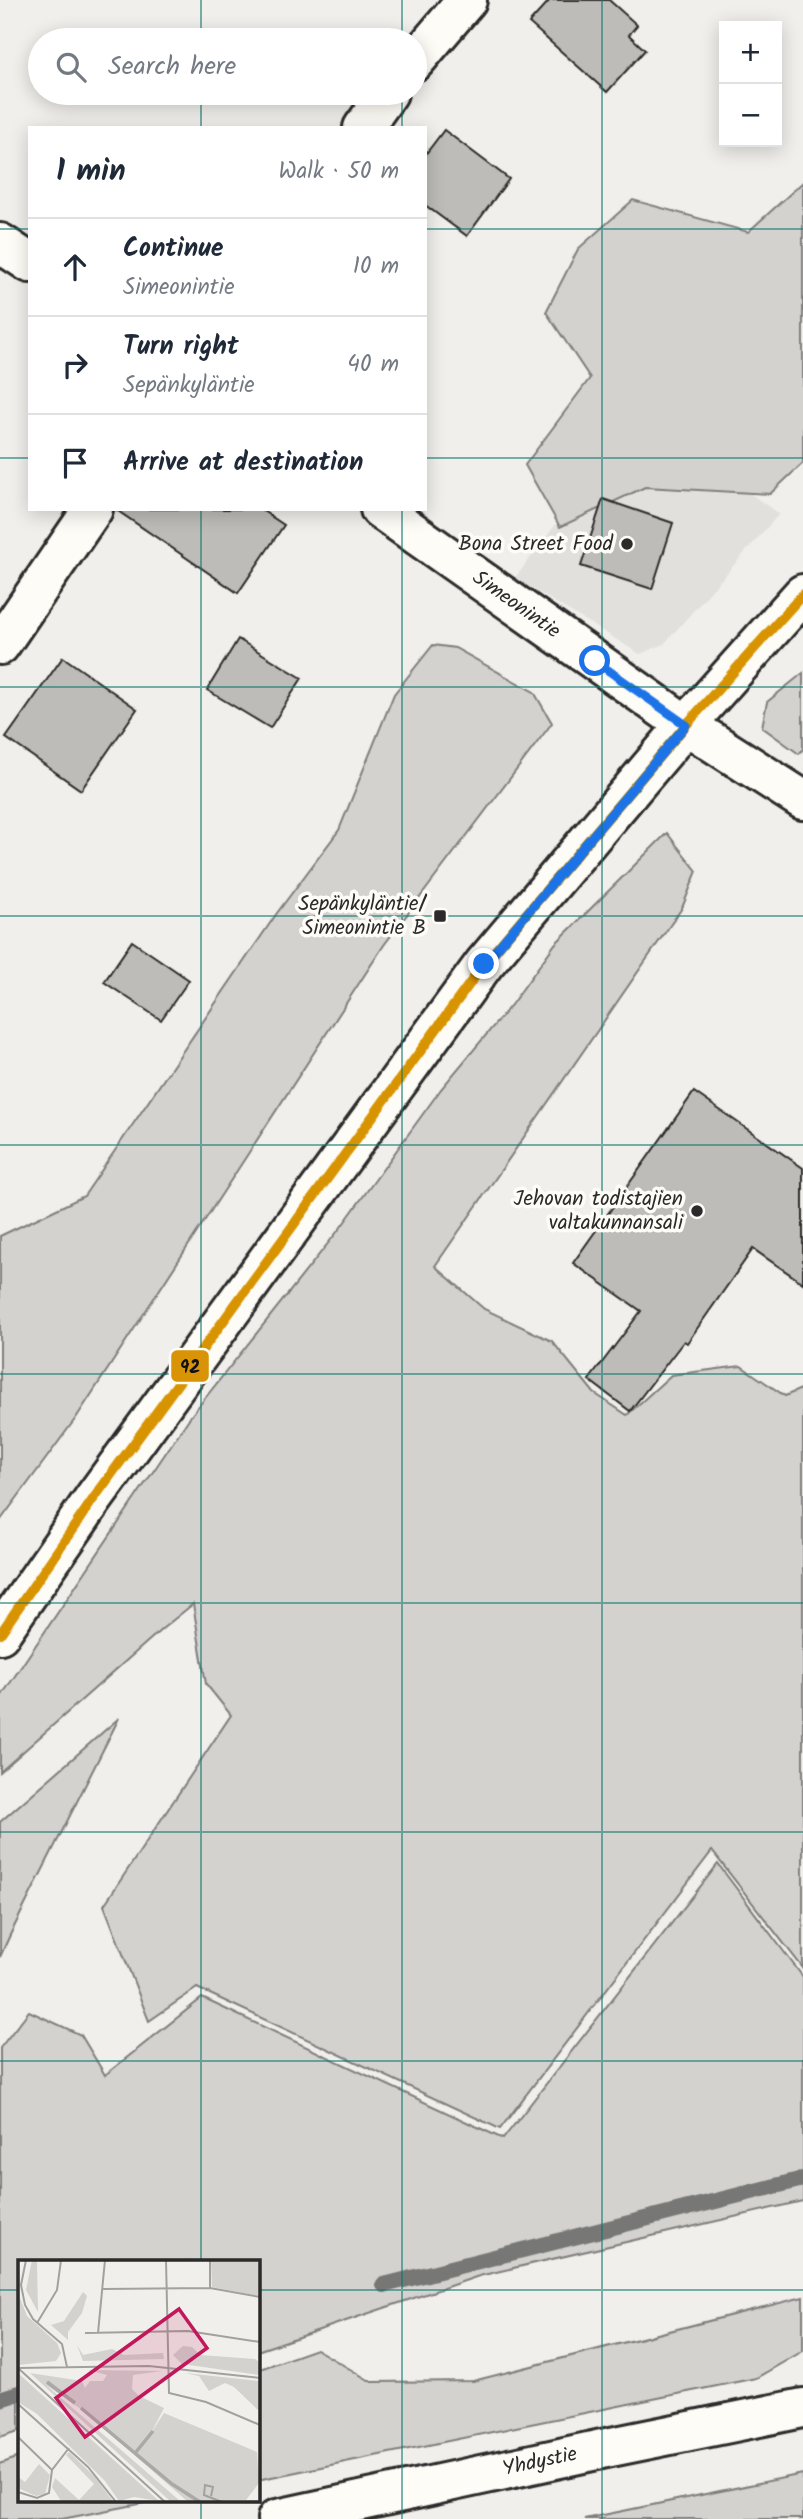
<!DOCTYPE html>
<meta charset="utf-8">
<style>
body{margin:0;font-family:Kalam,sans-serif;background:#f6f6f7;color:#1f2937}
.controls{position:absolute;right:21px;top:21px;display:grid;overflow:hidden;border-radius:0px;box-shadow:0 4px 18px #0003}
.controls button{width:63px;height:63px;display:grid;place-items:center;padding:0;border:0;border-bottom:2px solid #e0e1e3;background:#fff;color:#1f2937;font:35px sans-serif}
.stop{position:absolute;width:21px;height:21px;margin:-16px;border:5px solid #1a73e8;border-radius:50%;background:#fff}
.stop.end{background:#1a73e8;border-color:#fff;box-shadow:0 2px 7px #0008}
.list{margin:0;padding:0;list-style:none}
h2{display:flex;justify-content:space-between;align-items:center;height:91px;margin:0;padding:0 28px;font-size:30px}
h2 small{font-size:23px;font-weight:400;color:#747a83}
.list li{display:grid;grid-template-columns:46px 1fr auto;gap:21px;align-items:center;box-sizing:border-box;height:98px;padding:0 28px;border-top:2px solid #e0e1e3}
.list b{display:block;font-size:26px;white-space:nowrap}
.list p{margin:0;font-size:23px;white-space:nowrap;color:#747a83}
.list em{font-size:23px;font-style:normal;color:#747a83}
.icon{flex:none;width:38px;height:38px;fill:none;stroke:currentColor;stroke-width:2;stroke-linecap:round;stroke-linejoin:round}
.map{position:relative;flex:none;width:803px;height:2519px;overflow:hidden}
.search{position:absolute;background:#fff;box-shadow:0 4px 18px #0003;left:28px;top:28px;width:399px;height:77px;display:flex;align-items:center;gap:18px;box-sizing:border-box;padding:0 24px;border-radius:38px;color:#747a83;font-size:26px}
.panel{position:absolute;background:#fff;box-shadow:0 4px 18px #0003;left:28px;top:126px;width:399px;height:385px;border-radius:0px}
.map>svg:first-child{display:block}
</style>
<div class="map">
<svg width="803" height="2519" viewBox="0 0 803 2519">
<rect width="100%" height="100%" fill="#f0efeb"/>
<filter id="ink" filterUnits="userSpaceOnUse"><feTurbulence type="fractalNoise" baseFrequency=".0143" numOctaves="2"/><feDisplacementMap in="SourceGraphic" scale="14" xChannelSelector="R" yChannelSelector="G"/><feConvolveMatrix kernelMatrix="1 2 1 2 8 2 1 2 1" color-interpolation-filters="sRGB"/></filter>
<g filter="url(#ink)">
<!-- built -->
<path fill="#e1e0dc" d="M 639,415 L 779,514 L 664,644 L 640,654 L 515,578 Z"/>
<!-- green -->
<path fill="#d3d2cf" stroke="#7f7e7d" stroke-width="2" d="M 803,182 L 803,463 L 770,494 L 645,487 L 560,527 L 525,465 L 590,378 L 546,312 L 578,249 L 633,200 L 748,232 Z
M 433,645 L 455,648 L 534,692 L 552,723 L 384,945 L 76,1418 L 0,1521 L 0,1236 L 84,1196 L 277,913 L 339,830 L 394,694 Z
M 803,673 L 803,749 L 799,754 L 762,727 L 767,702 Z
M 667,833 L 697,871 L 682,908 L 435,1266 L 484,1309 L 552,1341 L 594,1393 L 627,1415 L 671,1375 L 741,1366 L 785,1396 L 803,1388 L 803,1968 L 712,1851 L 500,2129 L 197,1988 L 149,2021 L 104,1905 L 231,1715 L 206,1684 L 193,1604 L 162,1629 L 0,1772 L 0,1698 L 190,1417 L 341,1227 L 441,1089 L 511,1005 L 555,944 Z
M 119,1718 L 10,1935 L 0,1957 L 0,1822 Z
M 718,1864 L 803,1977 L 803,2201 L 479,2276 L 257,2351 L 257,2262 L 19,2262 L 19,2431 L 0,2437 L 0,2048 L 29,2011 L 81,2035 L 105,2075 L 202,1998 L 503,2139 Z
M 803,2297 L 803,2351 L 756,2378 L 257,2480 L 257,2370 L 316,2349 L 372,2382 L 473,2381 Z
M 19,2457 L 19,2500 L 160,2500 L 62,2519 L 0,2519 L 0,2464 Z
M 803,2474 L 803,2519 L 584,2519 Z"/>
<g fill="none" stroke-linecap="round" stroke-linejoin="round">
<!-- stream -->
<path stroke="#777775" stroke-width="16" d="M 384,2285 L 803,2179
M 0,2399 L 19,2393"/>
</g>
<!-- building -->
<path fill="#bdbcb8" stroke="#2b2b2b" stroke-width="2" d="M 550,0 L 609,0 L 637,25 L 629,35 L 645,50 L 607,92 L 529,23 Z
M 444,130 L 509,179 L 467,236 L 425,205 L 425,155 Z
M 603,499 L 673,523 L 652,589 L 581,566 Z
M 115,509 L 260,509 L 284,525 L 238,593 Z
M 238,639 L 302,678 L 270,728 L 207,690 Z
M 63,657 L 137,709 L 81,790 L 6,738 Z
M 132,941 L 189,980 L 161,1020 L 104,982 Z
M 694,1092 L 803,1168 L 803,1283 L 753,1249 L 687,1343 L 684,1341 L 630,1411 L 589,1380 L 641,1311 L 573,1263 Z"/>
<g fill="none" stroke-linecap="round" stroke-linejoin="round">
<defs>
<path id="minor" d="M 415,61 L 467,0
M 363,128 L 388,93
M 0,243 L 30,263
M 380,509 L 686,725 L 803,800
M 0,645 L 93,509"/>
<path id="secondary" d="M 0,1634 L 94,1498 L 484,964 L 686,725 L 803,594"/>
<path id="trunk" d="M 277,2519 L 611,2447 L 803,2408"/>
</defs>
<!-- minor casing -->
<use href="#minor" stroke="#2b2b2b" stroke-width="44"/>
<!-- secondary casing -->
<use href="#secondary" stroke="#2b2b2b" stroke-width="44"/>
<!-- trunk casing -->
<use href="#trunk" stroke="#2b2b2b" stroke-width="44"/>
<!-- minor -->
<use href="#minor" stroke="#fdfcf7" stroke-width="38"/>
<!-- secondary -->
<use href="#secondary" stroke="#fdfcf7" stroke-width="38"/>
<!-- trunk -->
<use href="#trunk" stroke="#fdfcf7" stroke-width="38"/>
<defs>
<path id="bus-1" d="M 0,1634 L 94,1498 L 484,964 L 686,725 L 803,594"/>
</defs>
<!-- bus-1 casing -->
<use href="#bus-1" stroke="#fdfcf7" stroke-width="16"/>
<!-- bus-1 -->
<use href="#bus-1" stroke="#d89406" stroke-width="10"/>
</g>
</g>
<g fill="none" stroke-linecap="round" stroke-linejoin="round" filter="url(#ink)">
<!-- route -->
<path stroke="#1a73e8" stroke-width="9" d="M 484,964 L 686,725 L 595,661"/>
</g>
<!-- grid -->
<path fill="none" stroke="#0f766e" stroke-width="2" stroke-opacity="0.55" d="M 201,0 L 201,40M 402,0 L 402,40M 602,0 L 602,2519M 201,93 L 201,128M 402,93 L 402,128M 0,229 L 30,229M 425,229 L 803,229M 0,458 L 30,458M 425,458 L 803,458M 201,509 L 201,2262M 402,509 L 402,2519M 0,687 L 803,687M 0,916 L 803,916M 0,1145 L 803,1145M 0,1374 L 803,1374M 0,1603 L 803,1603M 0,1832 L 803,1832M 0,2061 L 803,2061M 0,2290 L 19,2290M 257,2290 L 803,2290M 201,2500 L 201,2519"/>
<!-- markers -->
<g fill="#2b2b2b" stroke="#fdfcf7" stroke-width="2.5">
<circle cx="627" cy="544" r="7"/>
<rect x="433" y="909" width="14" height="14" rx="3.5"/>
<circle cx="697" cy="1211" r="7"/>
</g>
<g text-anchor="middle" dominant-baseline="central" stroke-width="7" stroke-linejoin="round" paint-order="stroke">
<!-- poi labels -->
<g font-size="21" fill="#2b2b2b" stroke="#fdfcf7" text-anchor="end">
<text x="613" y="544">Bona Street Food</text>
<text x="426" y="904">Sepänkyläntie/<tspan x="426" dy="24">Simeonintie B</tspan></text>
<text x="683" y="1199">Jehovan todistajien<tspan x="683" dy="24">valtakunnansali</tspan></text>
</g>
<!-- street labels -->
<g font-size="21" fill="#2b2b2b" stroke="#fdfcf7">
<text transform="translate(516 605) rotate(35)">Simeonintie</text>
<text transform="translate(540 2462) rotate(-12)">Yhdystie</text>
</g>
</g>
<!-- overview -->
<g transform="translate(18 2260)">
<rect width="242" height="242" fill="#f0efeb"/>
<path d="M 14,0 L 19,0 L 20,52 L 8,30 ZM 193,0 L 241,0 L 241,36 L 194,27 ZM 65,32 L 69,36 L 64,53 L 50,72 L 50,80 L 33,65 L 46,61 ZM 0,33 L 9,56 L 39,83 L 43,93 L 38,101 L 0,105 ZM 59,85 L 65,95 L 94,89 L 106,95 L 145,93 L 146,99 L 65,101 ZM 165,86 L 174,87 L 182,95 L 237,99 L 241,102 L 241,115 L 164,104 L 155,95 ZM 70,110 L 144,111 L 115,115 L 114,129 L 121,136 L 146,148 L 133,173 L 146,153 L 239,192 L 241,223 L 228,240 L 169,241 L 67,152 L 28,125 L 162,241 L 152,241 L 12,113 L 64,121 L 67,128 L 72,121 L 85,121 L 89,115 ZM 0,113 L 141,241 L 116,237 L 101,241 L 87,221 L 19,154 L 0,142 ZM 167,113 L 241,121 L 241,151 L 216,127 L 207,123 L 191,131 L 181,116 ZM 51,192 L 76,216 L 95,241 L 43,241 L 34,227 L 37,218 L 61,240 L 76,224 L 48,195 ZM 21,204 L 32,215 L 27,234 L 18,236 L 0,228 L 0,217 L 7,222 Z" fill="#d3d2cf"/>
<path fill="none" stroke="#aaa9a7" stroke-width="3.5" d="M 29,122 L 57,143M 63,148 L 154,224 L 182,242M 118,192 L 135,171"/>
<path fill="none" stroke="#a1a19e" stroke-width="2" d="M 8,0 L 3,25 L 7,45 L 15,59 L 44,84 L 49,107M 148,0 L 151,133 L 188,142 L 242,165M 192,0 L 192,28M 85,29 L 192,28 L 242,37M 19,63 L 39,30 L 43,0M 67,73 L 170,71 L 242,82M 80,73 L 87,0M 0,108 L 131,106 L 242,118M 0,108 L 147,242M 0,144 L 70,207 L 98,242M 0,177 L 34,210M 0,232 L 19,238 L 31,233 L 34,210 L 51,188M 193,236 L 195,227 L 187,225 L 186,235 L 204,242"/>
<path fill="#c2185b" fill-opacity="0.15" stroke="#c2185b" stroke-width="3.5" d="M 161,49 L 189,88 L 67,177 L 38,138 Z"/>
<rect width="242" height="242" fill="none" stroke="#2b2b2b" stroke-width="3.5"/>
</g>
<rect stroke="#fdfcf7" stroke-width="2.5" x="170" y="1349" width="40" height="34" rx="7" fill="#d89406"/>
<g font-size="19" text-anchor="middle" font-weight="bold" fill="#111">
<text x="190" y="1373">92</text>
</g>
</svg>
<div class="controls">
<button>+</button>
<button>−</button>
</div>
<div class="stop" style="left:595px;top:661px"></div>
<div class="stop end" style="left:484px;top:964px"></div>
<div class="search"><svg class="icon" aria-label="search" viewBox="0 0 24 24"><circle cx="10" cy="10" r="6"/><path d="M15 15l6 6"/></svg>Search here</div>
<section class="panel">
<h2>1 min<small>Walk · 50 m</small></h2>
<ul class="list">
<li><svg class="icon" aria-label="ahead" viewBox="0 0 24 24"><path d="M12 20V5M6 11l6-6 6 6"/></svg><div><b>Continue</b><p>Simeonintie</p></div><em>10 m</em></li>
<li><svg class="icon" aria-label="right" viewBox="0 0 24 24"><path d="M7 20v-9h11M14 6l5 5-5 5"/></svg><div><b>Turn right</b><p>Sepänkyläntie</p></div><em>40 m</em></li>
<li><svg class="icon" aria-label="arrive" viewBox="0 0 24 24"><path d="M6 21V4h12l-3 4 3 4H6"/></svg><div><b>Arrive at destination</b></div></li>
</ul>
</section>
</div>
